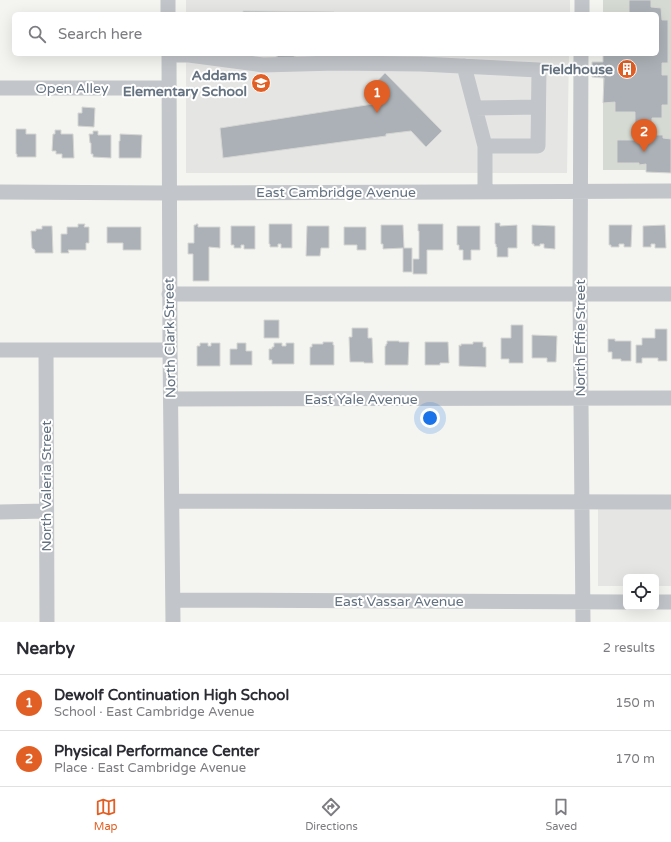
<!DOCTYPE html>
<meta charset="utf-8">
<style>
body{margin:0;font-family:"Varela Round",sans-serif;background:#f7f7f7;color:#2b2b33}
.controls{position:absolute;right:12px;bottom:12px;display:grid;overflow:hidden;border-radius:6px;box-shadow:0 4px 16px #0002}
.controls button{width:36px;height:36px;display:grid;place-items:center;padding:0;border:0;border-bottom:1px solid #e1e1e2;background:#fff;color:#2b2b33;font:20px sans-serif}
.you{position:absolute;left:430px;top:418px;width:14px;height:14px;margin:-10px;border:3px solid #fff;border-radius:50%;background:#1a73e8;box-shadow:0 0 0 6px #1a73e833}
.badge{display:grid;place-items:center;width:26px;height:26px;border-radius:50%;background:#e15f24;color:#fff;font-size:13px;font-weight:700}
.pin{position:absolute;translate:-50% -33px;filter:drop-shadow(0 1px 2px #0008)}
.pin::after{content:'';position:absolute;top:21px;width:14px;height:12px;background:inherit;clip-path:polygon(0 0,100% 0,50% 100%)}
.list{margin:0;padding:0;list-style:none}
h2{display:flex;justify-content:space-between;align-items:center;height:52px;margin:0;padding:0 16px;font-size:17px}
h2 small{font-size:13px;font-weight:400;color:#7c7c81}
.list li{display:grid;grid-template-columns:26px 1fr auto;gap:12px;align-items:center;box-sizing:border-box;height:56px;padding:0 16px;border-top:1px solid #e1e1e2}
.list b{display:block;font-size:15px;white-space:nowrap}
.list p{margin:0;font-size:13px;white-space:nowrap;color:#7c7c81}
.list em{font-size:13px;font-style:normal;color:#7c7c81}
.icon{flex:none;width:22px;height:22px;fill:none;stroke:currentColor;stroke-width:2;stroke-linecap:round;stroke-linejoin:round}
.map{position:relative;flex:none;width:671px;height:622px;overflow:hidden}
.search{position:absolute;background:#fff;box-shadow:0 4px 16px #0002;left:12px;right:12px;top:12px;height:44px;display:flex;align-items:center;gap:10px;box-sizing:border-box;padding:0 14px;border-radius:6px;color:#7c7c81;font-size:15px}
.sheet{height:164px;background:#fff}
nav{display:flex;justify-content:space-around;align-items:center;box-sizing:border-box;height:56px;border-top:1px solid #e1e1e2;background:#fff;font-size:11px;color:#7c7c81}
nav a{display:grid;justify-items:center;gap:2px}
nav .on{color:#e15f24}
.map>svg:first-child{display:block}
</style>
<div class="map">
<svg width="671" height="622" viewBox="0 0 671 622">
<rect width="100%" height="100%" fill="#f4f5f0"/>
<!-- built -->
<path fill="#e5e6e4" d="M 186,0 L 570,0 L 570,14 L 186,14 Z
M 186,54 L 569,54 L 567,173 L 186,173 Z
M 598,506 L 671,506 L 671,586 L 656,586 L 656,577 L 626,577 L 626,586 L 598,586 Z"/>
<!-- green -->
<path fill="#d5dbd2" d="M 603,0 L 671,0 L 671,170 L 603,170 L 603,54 L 657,54 L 657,14 L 603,14 Z"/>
<!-- building -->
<path fill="#abb1b6" stroke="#d5d6d3" d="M 629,0 L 651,0 L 651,7 L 661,8 L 662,20 L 668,20 L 668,63 L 662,63 L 662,75 L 668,75 L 668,105 L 662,105 L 662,118 L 652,118 L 652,127 L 635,127 L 635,112 L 615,112 L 615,102 L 603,103 L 604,78 L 592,77 L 592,62 L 603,62 L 603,54 L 657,54 L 657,14 L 614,14 L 614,13 L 629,13 Z
M 243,11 L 334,12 L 334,14 L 243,14 Z
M 273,54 L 300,54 L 290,59 L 279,58 Z
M 385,73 L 442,131 L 426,147 L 411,131 L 386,134 L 386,136 L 223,158 L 220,128 L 373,104 L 378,100 L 369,90 Z
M 82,107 L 95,108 L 94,127 L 78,126 L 78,113 L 82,113 Z
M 16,129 L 26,129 L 26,134 L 36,134 L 36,157 L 17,157 L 17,154 L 16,154 Z
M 55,130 L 61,130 L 61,134 L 73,134 L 74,158 L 62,158 L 62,154 L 56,154 L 56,151 L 52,151 L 53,134 L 55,134 Z
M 93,131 L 98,131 L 98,135 L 111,135 L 111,158 L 93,157 L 93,154 L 91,154 L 91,143 L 90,143 L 89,134 L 93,134 Z
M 120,134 L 142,135 L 141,158 L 119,158 L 119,141 L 120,141 Z
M 651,135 L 663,135 L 663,138 L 671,139 L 671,173 L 646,172 L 646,164 L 639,165 L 639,163 L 617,163 L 617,140 L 639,140 L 639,139 L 651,139 Z
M 495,223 L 500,223 L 500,226 L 517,225 L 517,248 L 508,248 L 508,257 L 497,257 L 497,247 L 496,247 L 496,244 L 495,244 Z
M 78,224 L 85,224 L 84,227 L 89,227 L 89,243 L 86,243 L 86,250 L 68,250 L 69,253 L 61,253 L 61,234 L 67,234 L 67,227 L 78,227 Z
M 196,224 L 198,224 L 198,227 L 220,227 L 220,248 L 209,247 L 209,281 L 193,281 L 193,254 L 188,254 L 188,243 L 194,243 L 194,225 L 196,225 Z
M 269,224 L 292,224 L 292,248 L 281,248 L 281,244 L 278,244 L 278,247 L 270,247 L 270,244 L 269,244 Z
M 418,224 L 443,224 L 443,250 L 427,250 L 427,274 L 413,274 L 413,259 L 419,259 L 419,231 L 418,231 Z
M 381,225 L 403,225 L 404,248 L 412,248 L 412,272 L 403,272 L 403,248 L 383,249 L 383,244 L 381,244 Z
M 532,225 L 555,226 L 555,249 L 544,248 L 544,244 L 540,244 L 540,246 L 534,246 L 534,244 L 532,244 Z
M 609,225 L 632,225 L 631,247 L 624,247 L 624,244 L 619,244 L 619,247 L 611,247 L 611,245 L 609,245 Z
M 665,225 L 666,248 L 655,248 L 655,244 L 651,244 L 651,247 L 643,247 L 643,226 Z
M 42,226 L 52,226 L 53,253 L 35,253 L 35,250 L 32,248 L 31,231 L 36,231 L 36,229 L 42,229 Z
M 231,226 L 255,226 L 255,249 L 244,249 L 244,245 L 241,245 L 241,248 L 234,248 L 234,245 L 231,245 Z
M 307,226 L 329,226 L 329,248 L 321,248 L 320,256 L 306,256 Z
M 457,226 L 480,226 L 480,250 L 471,250 L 471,260 L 463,260 L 463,250 L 459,250 L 459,245 L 457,245 Z
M 107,227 L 141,227 L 141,250 L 123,250 L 123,243 L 107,243 Z
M 344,227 L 366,227 L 366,250 L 357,250 L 357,245 L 344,245 Z
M 264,320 L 279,320 L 279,338 L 264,338 Z
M 511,325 L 523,325 L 523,363 L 509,363 L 509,359 L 501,359 L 501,338 L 511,338 Z
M 352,328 L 368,328 L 368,338 L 372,338 L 373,363 L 364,363 L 364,362 L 350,362 L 349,337 L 352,337 Z
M 655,329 L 667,329 L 667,361 L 658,361 L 658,358 L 642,358 L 642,363 L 636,363 L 636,345 L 642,345 L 642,338 L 655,338 Z
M 532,335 L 557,336 L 556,362 L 547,362 L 547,358 L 532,358 Z
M 608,339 L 615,339 L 615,341 L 631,341 L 631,361 L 621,361 L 621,359 L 612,359 L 612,352 L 608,352 Z
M 387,341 L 399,341 L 399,342 L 409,342 L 408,365 L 385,365 L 385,346 L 386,346 L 386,344 L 387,344 Z
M 323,342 L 333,342 L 333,345 L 334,345 L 334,365 L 310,365 L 310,347 L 312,347 L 312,344 L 323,344 Z
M 425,342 L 448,342 L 449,363 L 440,363 L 440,365 L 425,365 Z
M 473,342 L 483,342 L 483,347 L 486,347 L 486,367 L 459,366 L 459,345 L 461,346 L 461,344 L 473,344 Z
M 200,343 L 208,343 L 208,346 L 211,346 L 211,343 L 220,343 L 220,366 L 197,366 L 197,346 L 200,346 Z
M 237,343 L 246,343 L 246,351 L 252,351 L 252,365 L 230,365 L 230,349 L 237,349 Z
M 274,343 L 282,343 L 282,346 L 286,346 L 286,343 L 294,343 L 294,364 L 272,364 L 272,360 L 269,360 L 269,349 L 272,349 L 272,347 L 274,347 Z"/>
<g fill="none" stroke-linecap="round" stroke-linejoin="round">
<!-- minor -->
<path stroke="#c2c5c9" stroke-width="15" d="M 168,0 L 168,14
M 582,14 L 582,0
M 169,54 L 170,350 L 173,622
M 581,54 L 580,294 L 583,622
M 169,55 L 189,55 L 263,65 L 336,63 L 421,64 L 539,70 L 538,146 L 485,146 L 485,191
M 464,66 L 485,146
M 0,88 L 169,88
M 475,108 L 538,107
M 0,192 L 169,193 L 671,191
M 169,294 L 671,294
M 0,350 L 170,350
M 46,350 L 47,622
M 171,399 L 671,398
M 172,501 L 671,502
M 0,512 L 46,511
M 173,600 L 626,602
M 656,602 L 671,602"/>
</g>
<!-- icons -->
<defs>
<symbol id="building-disc" viewBox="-11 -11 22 22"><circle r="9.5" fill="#e15f24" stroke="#fff"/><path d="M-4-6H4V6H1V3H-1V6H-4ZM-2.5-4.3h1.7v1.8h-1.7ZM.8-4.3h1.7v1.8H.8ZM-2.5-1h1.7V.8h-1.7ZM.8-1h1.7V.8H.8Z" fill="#fff"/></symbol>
<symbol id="school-disc" viewBox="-11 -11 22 22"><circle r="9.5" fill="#e15f24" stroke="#fff"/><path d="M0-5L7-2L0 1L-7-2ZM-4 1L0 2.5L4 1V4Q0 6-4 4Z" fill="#fff"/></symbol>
</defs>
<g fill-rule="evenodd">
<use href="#building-disc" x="616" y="58" width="22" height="22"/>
<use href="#school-disc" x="250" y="72" width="22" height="22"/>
</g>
<g text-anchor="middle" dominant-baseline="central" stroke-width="4" stroke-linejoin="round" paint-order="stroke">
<!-- poi labels -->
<g font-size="14" font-weight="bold" fill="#647281" stroke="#fff" text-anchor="end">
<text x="613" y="69">Fieldhouse</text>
<text x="247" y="75">Addams<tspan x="247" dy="16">Elementary School</tspan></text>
</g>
<!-- street labels -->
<g font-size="14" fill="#647281" stroke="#fff">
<text x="72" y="88">Open Alley</text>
<text x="336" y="192">East Cambridge Avenue</text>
<text transform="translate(170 338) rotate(-91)">North Clark Street</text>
<text transform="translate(580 338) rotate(-90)">North Effie Street</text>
<text x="361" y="399">East Yale Avenue</text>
<text transform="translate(46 486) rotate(-90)">North Valeria Street</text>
<text x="399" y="601">East Vassar Avenue</text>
</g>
</g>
</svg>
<div class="controls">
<button><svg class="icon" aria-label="locate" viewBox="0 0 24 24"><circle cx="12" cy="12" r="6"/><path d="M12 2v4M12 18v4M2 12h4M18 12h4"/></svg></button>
</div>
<div class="you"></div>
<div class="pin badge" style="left:377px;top:113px">1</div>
<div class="pin badge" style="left:644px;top:152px">2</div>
<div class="search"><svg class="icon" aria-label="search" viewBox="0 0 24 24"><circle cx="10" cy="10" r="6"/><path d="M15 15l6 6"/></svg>Search here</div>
</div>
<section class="sheet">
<h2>Nearby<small>2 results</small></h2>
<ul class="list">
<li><span class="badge">1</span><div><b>Dewolf Continuation High School</b><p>School · East Cambridge Avenue</p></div><em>150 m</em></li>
<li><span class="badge">2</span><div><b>Physical Performance Center</b><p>Place · East Cambridge Avenue</p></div><em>170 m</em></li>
</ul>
</section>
<nav>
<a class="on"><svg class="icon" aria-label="map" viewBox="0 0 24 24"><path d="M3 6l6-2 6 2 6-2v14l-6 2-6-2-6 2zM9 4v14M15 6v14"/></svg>Map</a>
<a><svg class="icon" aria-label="directions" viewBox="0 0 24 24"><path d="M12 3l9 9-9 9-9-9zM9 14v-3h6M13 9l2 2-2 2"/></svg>Directions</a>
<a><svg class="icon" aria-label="saved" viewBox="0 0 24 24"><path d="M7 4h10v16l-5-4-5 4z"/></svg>Saved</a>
</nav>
